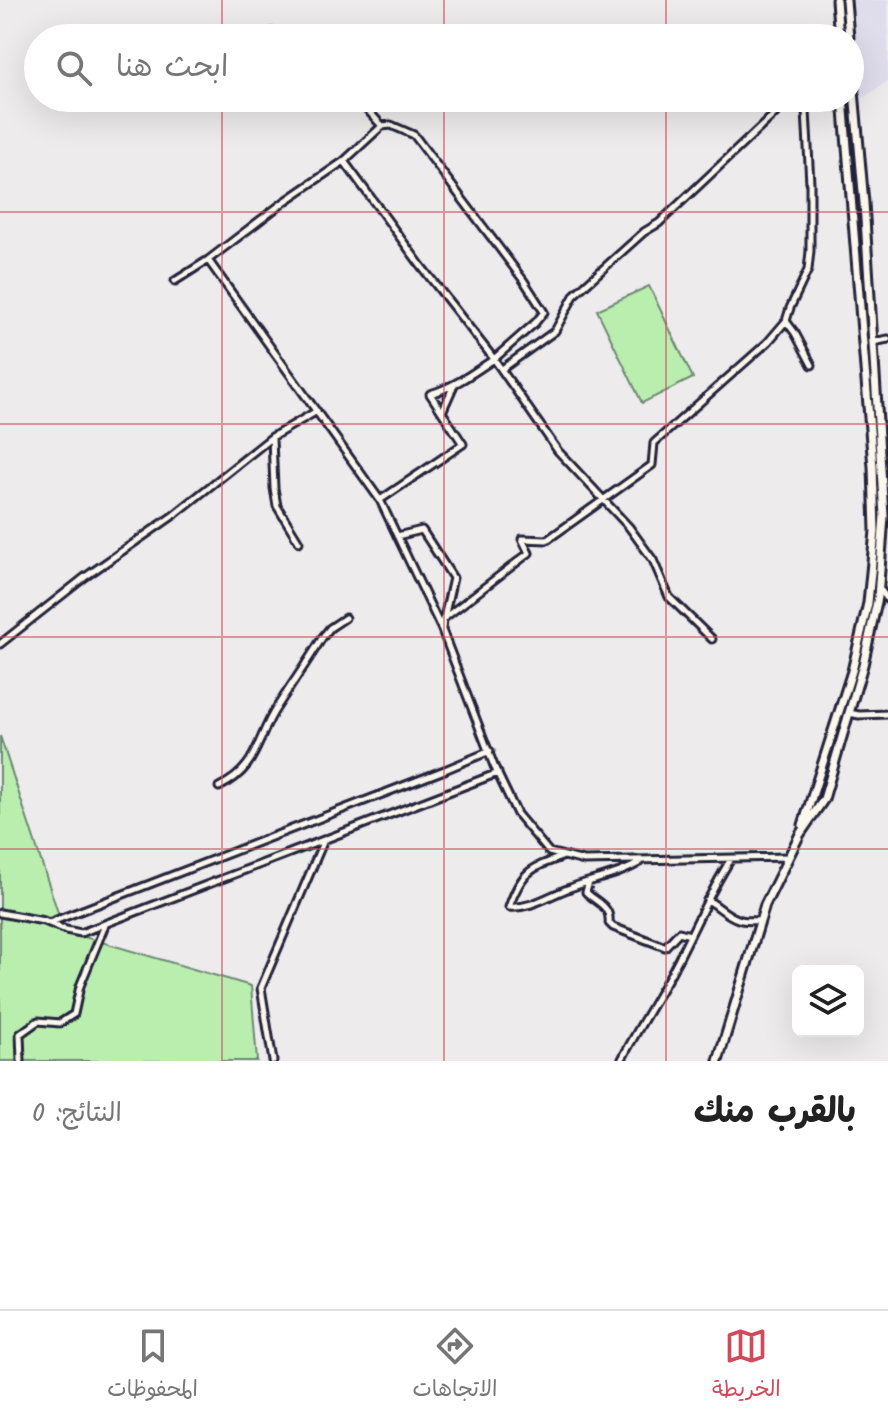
<!DOCTYPE html>
<html lang="ar">
<meta charset="utf-8">
<style>
body{margin:0;font-family:Kalam,"Playpen Sans Arabic",sans-serif;background:#f6f6f6;color:#222;direction:rtl}
.controls{position:absolute;right:24px;bottom:24px;display:grid;overflow:hidden;border-radius:12px;box-shadow:0 8px 32px #0002}
.controls button{width:72px;height:72px;display:grid;place-items:center;padding:0;border:0;border-bottom:2px solid #e0e0e0;background:#fff;color:#222;font:40px sans-serif}
.list{margin:0;padding:0;list-style:none}
h2{display:flex;justify-content:space-between;align-items:center;height:104px;margin:0;padding:0 32px;font-size:34px}
h2 small{font-size:26px;font-weight:400;color:#767676}
.icon{flex:none;width:44px;height:44px;fill:none;stroke:currentColor;stroke-width:2;stroke-linecap:round;stroke-linejoin:round}
.map{position:relative;flex:none;width:888px;height:1061px;overflow:hidden;direction:ltr}
.search{position:absolute;background:#fff;box-shadow:0 8px 32px #0002;left:24px;right:24px;top:24px;height:88px;display:flex;align-items:center;gap:20px;box-sizing:border-box;padding:0 28px;border-radius:44px;color:#767676;font-size:30px}
.sheet{height:248px;background:#fff}
nav{display:flex;justify-content:space-around;align-items:center;box-sizing:border-box;height:112px;border-top:2px solid #e0e0e0;background:#fff;font-size:22px;color:#767676}
nav a{display:grid;justify-items:center;gap:4px}
nav .on{color:#d1495b}
.map>svg:first-child{display:block}
</style>
<div class="map">
<svg width="888" height="1061" viewBox="0 0 888 1061">
<rect width="100%" height="100%" fill="#eeebec"/>
<filter id="ink" filterUnits="userSpaceOnUse"><feTurbulence type="fractalNoise" baseFrequency=".0125" numOctaves="2"/><feDisplacementMap in="SourceGraphic" scale="16" xChannelSelector="R" yChannelSelector="G"/><feConvolveMatrix kernelMatrix="1 2 1 2 8 2 1 2 1" color-interpolation-filters="sRGB"/></filter>
<g filter="url(#ink)">
<!-- built -->
<path fill="#dfddec" d="M 852,0 L 888,0 L 888,81 L 860,100 Z"/>
<!-- green -->
<path fill="#baeeaf" stroke="#6e8875" stroke-width="2" d="M 649,286 L 693,378 L 642,403 L 597,310 Z
M 0,736 L 64,931 L 251,986 L 257,1061 L 0,1061 Z"/>
<g fill="none" stroke-linecap="round" stroke-linejoin="round">
<defs>
<path id="street" d="M 272,32 L 284,38
M 357,98 L 382,126
M 208,260 L 380,500 L 442,630 L 494,766 L 517,814 L 549,852 L 584,861 L 788,857
M 175,281 L 208,260 L 284,202 L 344,161 L 382,126 L 391,125 L 414,135 L 524,281 L 544,312 L 535,323 L 494,359 L 421,266 L 344,161
M 873,342 L 888,339
M 502,369 L 555,331 L 575,294 L 644,232 L 659,223 L 782,107 L 789,101 L 798,99 L 803,102 L 806,111 L 810,183 L 810,251 L 808,270 L 790,308 L 786,321 L 795,333 L 812,365
M 442,412 L 454,385
M 272,438 L 274,488 L 277,506 L 299,542
M 380,500 L 463,444 L 430,394 C 454,387 473,373 494,359 L 558,451 L 629,527 L 653,560 L 669,597 L 712,639
M 397,536 L 422,530 L 453,578 L 444,618
M 880,589 L 888,600
M 442,629 L 443,619 L 529,553 L 522,539 L 547,540 L 652,465 L 654,443 L 768,342 L 786,321
M 0,644 L 85,577 L 174,515 L 272,437 L 317,411
M 849,713 L 859,715 L 888,714
M 219,787 C 259,768 256,738 277,707 C 292,684 308,661 322,638 L 330,628 L 345,618
M 564,856 C 529,869 522,871 509,907 C 531,909 550,895 570,888 C 593,879 621,875 642,861
M 589,882 L 586,892 L 588,894 C 598,903 611,907 609,923 L 613,927 L 665,947 L 679,932 L 690,935
M 707,900 C 718,905 724,914 738,919 C 745,922 752,920 760,921
M 0,913 L 44,921 L 66,930 L 81,933 L 498,773
M 49,923 L 447,769 L 490,751
M 21,1061 L 20,1034 L 38,1021 L 60,1023 L 74,1014 L 80,986 L 105,925
M 273,1061 L 261,988 L 324,840
M 621,1061 C 636,1032 654,1003 670,975 C 691,937 707,896 731,859"/>
<path id="secondary" d="M 836,0 L 839,38
M 846,0 L 849,38
M 803,825 L 852,671 L 868,603 L 875,531 L 873,467 L 843,98
M 718,1061 L 765,905 L 800,834 L 824,799 L 863,665 L 878,597 L 884,516 L 864,203 L 850,46"/>
</defs>
<!-- street casing -->
<use href="#street" stroke="#22223b" stroke-width="11"/>
<!-- secondary casing -->
<use href="#secondary" stroke="#22223b" stroke-width="13"/>
<!-- street -->
<use href="#street" stroke="#fbf7ec" stroke-width="5"/>
<!-- secondary -->
<use href="#secondary" stroke="#fbf7ec" stroke-width="7"/>
</g>
</g>
<!-- grid -->
<path fill="none" stroke="#d1495b" stroke-width="2" stroke-opacity="0.55" d="M 222,0 L 222,38M 444,0 L 444,38M 666,0 L 666,38M 222,98 L 222,1061M 444,98 L 444,1061M 666,98 L 666,1061M 0,212 L 888,212M 0,424 L 888,424M 0,637 L 888,637M 0,849 L 888,849"/>
</svg>
<div class="controls">
<button><svg class="icon" aria-label="layers" viewBox="0 0 24 24"><path d="M12 4l9 5-9 5-9-5zM3 14l9 5 9-5"/></svg></button>
</div>
<div class="search"><svg class="icon" aria-label="search" viewBox="0 0 24 24"><circle cx="10" cy="10" r="6"/><path d="M15 15l6 6"/></svg>ابحث هنا</div>
</div>
<section class="sheet">
<h2>بالقرب منك<small>النتائج: 0</small></h2>
<ul class="list">
</ul>
</section>
<nav>
<a class="on"><svg class="icon" aria-label="map" viewBox="0 0 24 24"><path d="M3 6l6-2 6 2 6-2v14l-6 2-6-2-6 2zM9 4v14M15 6v14"/></svg>الخريطة</a>
<a><svg class="icon" aria-label="directions" viewBox="0 0 24 24"><path d="M12 3l9 9-9 9-9-9zM9 14v-3h6M13 9l2 2-2 2"/></svg>الاتجاهات</a>
<a><svg class="icon" aria-label="saved" viewBox="0 0 24 24"><path d="M7 4h10v16l-5-4-5 4z"/></svg>المحفوظات</a>
</nav>
